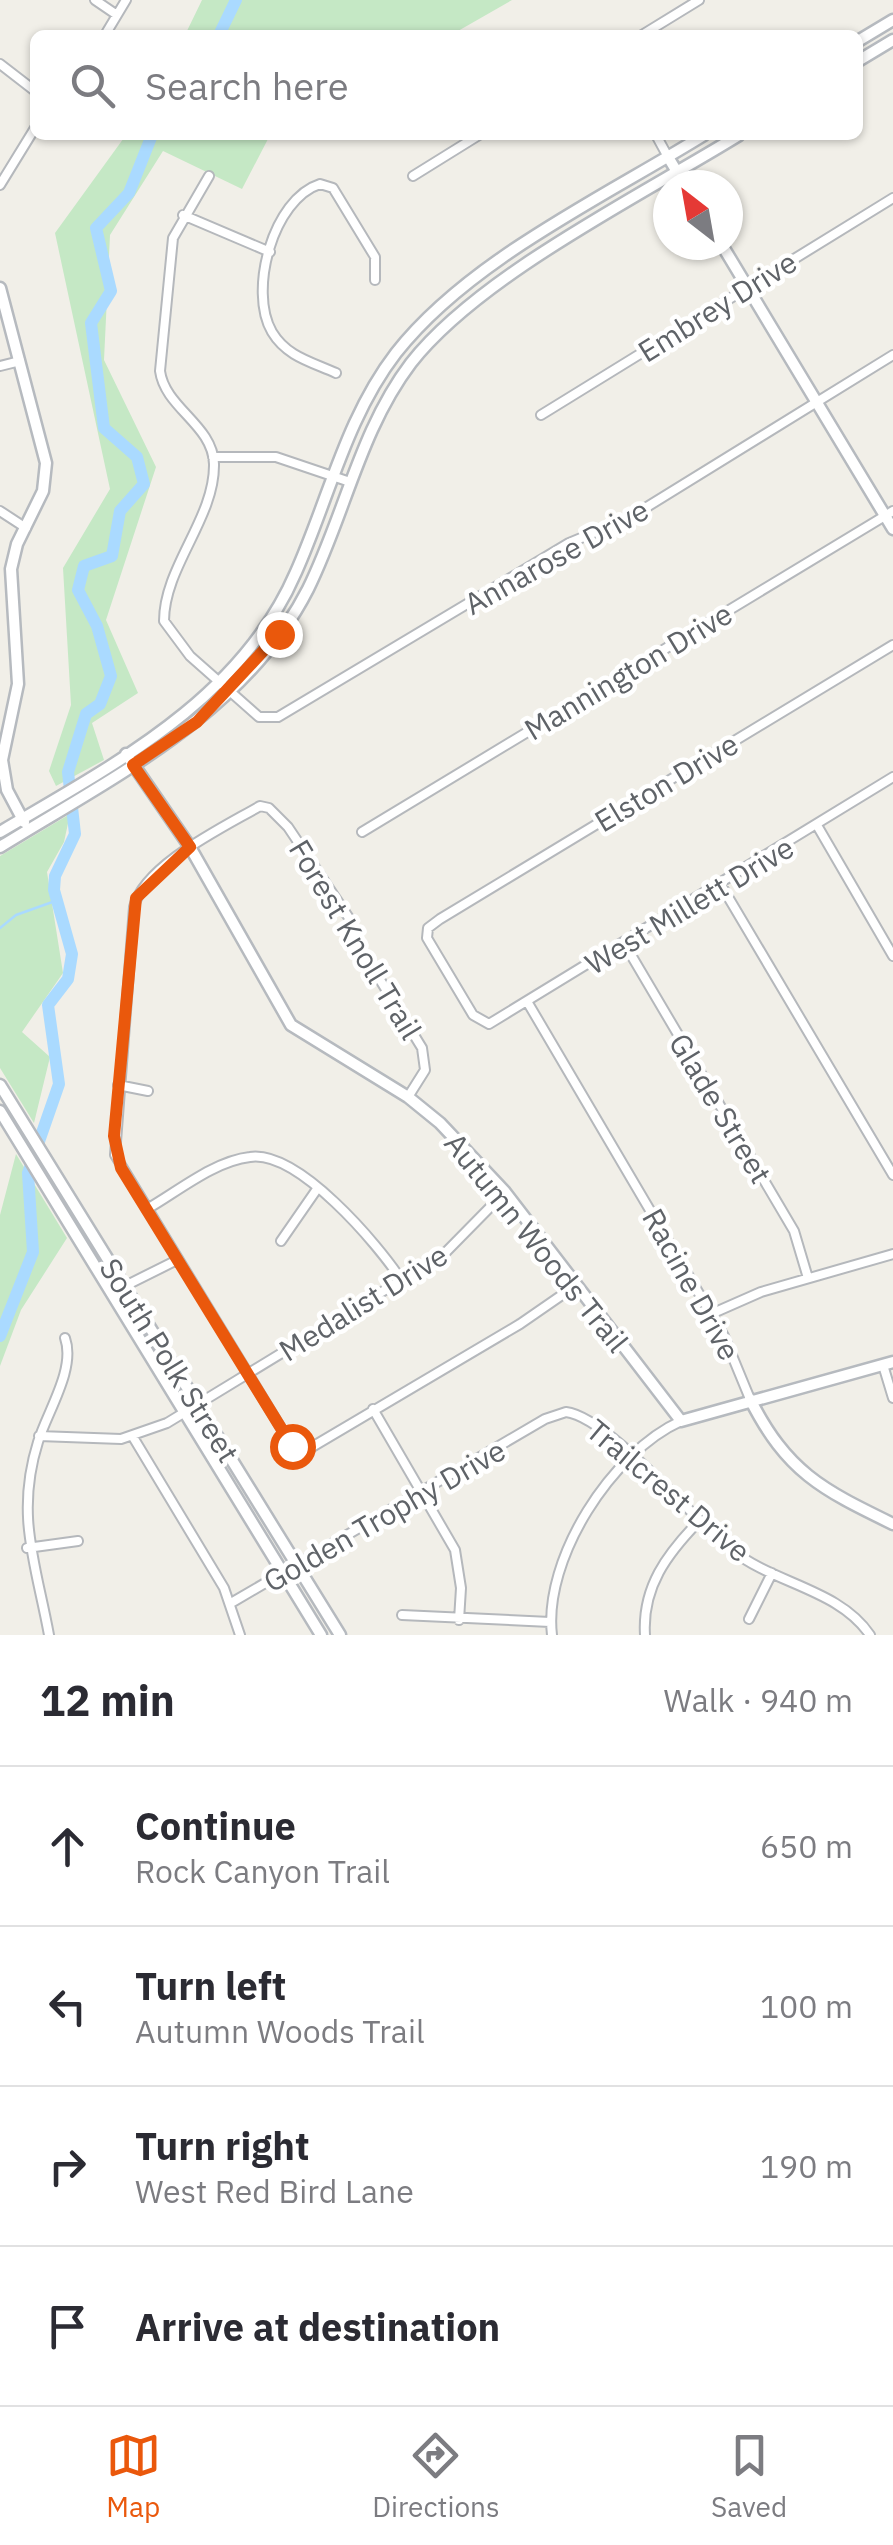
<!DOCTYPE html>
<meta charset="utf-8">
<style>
body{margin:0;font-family:"IBM Plex Sans",sans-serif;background:#f7f7f7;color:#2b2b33}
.compass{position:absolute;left:653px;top:170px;width:90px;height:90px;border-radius:50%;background:#fff;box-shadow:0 2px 8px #0004;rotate:329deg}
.stop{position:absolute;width:30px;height:30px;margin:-22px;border:8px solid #ea580c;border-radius:50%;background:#fff}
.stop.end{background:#ea580c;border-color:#fff;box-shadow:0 2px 10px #0008}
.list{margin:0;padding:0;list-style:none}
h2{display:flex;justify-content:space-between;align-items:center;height:130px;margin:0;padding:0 40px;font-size:42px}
h2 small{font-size:32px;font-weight:400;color:#7c7c81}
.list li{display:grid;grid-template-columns:65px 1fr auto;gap:30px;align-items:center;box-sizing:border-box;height:160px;padding:0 40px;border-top:2px solid #e1e1e2}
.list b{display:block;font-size:38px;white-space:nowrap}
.list p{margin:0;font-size:32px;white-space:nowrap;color:#7c7c81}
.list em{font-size:32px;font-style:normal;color:#7c7c81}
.icon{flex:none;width:55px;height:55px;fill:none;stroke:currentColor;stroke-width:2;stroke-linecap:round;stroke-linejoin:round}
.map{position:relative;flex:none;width:893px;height:1635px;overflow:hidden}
.search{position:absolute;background:#fff;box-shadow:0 2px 8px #0004;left:30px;right:30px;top:30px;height:110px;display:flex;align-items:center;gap:25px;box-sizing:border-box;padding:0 35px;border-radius:15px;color:#7c7c81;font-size:38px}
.sheet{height:770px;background:#fff}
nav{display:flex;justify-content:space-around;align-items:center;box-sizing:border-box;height:140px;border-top:2px solid #e1e1e2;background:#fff;font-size:28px;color:#7c7c81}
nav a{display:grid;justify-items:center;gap:5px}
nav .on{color:#ea580c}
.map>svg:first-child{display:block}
</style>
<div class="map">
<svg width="893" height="1635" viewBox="0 0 893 1635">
<rect width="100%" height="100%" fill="#f1efe8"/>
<!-- green -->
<path fill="#c5e8c5" d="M 202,0 L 512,0 L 451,35 L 185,35 Z
M 126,135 L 275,135 L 268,139 L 242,189 L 163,151 L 110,235 L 104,360 L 156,467 L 106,620 L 138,693 L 92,723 L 104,760 L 56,786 L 49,771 L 71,705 L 63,568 L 110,489 L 55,233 Z
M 70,814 L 64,842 L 47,872 L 63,973 L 22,1032 L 50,1057 L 34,1123 L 0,1068 L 0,856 Z
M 16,1154 L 67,1238 L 21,1310 L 0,1366 L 0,1215 Z"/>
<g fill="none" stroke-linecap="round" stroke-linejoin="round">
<!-- stream -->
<path stroke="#aadaff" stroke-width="2.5" d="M 0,928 L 16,915 L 58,900"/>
<!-- river -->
<path stroke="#aadaff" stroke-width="12" d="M 219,35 L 236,0
M 0,1336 L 33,1252 L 28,1173 L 59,1084 L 48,1005 L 68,979 L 72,954 L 54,890 L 55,876 L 75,834 L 68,772 L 86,714 L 100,704 L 111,676 L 97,626 L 78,590 L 84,566 L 112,556 L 120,511 L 144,484 L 137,457 L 104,428 L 91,323 L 111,291 L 96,228 L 129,193 L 152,135"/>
<defs>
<path id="street" d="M 95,0 L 117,15
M 105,35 L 126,0
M 642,35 L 699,0
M 0,64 L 35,91
M 656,135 L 668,157
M 209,176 L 173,238 L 160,371 C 165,408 213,425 214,464 C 215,518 164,567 164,621 L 190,656 L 259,717 L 278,717 L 569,543 L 629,518 L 893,355
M 413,176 L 479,135
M 0,185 L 35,128
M 183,215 L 270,252
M 0,366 L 20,361
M 336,373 C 312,362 287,357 272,332 C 248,291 273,199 320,184 L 333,188 L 375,257 L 375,280
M 541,415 L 893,198
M 213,457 L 276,457 L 350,482
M 0,511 L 26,528
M 893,645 L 440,919 L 428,928 L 427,938 L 473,1015 L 489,1024 L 893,777
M 818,827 L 893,956
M 362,832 L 893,511
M 721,885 L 893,1175
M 624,943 L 794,1231 L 808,1278
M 528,1003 L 724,1336 L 750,1399
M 118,1085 L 148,1091
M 408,1097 L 425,1070 L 422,1048 L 358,944 L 349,918 L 288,827 L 269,808 L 260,806 C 224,827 144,865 134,907 L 115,1155 L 292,1446 L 312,1447 L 520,1324 L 575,1286
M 147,1209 C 177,1192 214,1161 250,1157 C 298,1150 378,1244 402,1281
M 281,1241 L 317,1189
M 111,1293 L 177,1260
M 711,1314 L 761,1292 L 893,1254
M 883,1365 L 893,1398
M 373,1409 L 455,1550 L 461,1588 L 459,1620
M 39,1436 L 121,1439 L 167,1423 L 444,1254 L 505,1192
M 133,1437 L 224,1588 L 240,1635
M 27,1548 L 78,1541
M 231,1603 L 545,1419 L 566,1412 C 608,1417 694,1520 732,1550 C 774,1584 839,1589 870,1635
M 402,1615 L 550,1622
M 749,1619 L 772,1573
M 49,1635 C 36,1564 15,1515 38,1442 C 47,1412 76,1369 65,1338
M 552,1635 C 543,1559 612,1452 681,1421
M 645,1635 C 642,1587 667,1554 699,1521"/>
<path id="secondary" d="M 858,41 L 893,20
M 858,61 L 893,40
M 668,157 L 685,185
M 722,245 L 893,529
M 0,288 L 46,463 L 43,491 L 17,544 L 11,569 L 18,684 L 2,760 L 7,790 L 24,822
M 126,754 L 190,847 L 291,1025 L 408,1097 L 440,1123 L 505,1192 L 681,1421 L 893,1362
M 0,832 C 113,765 241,700 296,572 C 329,498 346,418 396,353 C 469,260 604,197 704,135
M 0,847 C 113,777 245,713 308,589 C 345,514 360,430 411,363 C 480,275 642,195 739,135
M 0,1085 L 340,1635
M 0,1111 L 321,1635
M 750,1399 C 787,1472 821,1489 893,1524"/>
</defs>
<!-- street casing -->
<use href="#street" stroke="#b5b8bc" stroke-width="12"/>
<!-- secondary casing -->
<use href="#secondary" stroke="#b6babf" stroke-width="15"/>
<!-- street -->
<use href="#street" stroke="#fff" stroke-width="8"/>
<!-- secondary -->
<use href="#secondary" stroke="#fff" stroke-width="10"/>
</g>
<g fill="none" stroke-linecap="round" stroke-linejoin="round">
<!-- route -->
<path stroke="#ea580c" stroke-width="12" d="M 279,634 L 197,722 L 133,765 L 190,847 L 136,898 L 114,1136 L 121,1168 L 292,1446"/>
</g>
<g text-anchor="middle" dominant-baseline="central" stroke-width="9" stroke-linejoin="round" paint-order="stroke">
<!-- street labels -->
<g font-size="30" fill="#5f6368" stroke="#fff">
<text transform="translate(717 306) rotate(-32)">Embrey Drive</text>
<text transform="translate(556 556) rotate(-29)">Annarose Drive</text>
<text transform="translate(628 671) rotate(-31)">Mannington Drive</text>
<text transform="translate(666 782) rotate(-31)">Elston Drive</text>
<text transform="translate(689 905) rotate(-31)">West Millett Drive</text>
<text transform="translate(356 939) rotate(59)">Forest Knoll Trail</text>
<text transform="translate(721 1108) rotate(59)">Glade Street</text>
<text transform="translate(537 1242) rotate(51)">Autumn Woods Trail</text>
<text transform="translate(692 1284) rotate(61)">Racine Drive</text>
<text transform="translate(363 1302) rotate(-32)">Medalist Drive</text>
<text transform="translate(170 1360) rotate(58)">South Polk Street</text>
<text transform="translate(669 1490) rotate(40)">Trailcrest Drive</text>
<text transform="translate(384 1515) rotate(-30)">Golden Trophy Drive</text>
</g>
</g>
</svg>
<svg class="compass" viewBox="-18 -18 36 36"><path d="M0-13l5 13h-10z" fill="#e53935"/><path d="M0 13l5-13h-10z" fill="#7c7c81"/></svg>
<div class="stop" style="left:292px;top:1446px"></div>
<div class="stop end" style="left:279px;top:634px"></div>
<div class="search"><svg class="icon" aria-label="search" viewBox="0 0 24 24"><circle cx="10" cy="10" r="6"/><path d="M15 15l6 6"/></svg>Search here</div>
</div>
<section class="sheet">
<h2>12 min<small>Walk · 940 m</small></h2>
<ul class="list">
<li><svg class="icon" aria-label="ahead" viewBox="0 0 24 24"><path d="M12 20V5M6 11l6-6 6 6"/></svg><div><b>Continue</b><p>Rock Canyon Trail</p></div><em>650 m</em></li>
<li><svg class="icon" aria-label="left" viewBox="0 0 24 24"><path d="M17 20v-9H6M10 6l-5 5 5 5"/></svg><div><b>Turn left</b><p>Autumn Woods Trail</p></div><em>100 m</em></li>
<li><svg class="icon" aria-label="right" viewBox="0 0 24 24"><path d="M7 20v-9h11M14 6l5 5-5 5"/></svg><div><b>Turn right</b><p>West Red Bird Lane</p></div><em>190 m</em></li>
<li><svg class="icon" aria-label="arrive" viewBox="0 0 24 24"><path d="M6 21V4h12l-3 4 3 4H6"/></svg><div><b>Arrive at destination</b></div></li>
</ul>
</section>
<nav>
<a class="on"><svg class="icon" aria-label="map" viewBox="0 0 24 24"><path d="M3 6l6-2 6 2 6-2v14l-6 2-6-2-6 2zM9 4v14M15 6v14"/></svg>Map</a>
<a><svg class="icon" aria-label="directions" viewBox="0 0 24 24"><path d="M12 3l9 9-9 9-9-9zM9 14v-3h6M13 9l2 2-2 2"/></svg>Directions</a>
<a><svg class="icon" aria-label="saved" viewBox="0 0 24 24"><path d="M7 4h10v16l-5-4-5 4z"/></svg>Saved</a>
</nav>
